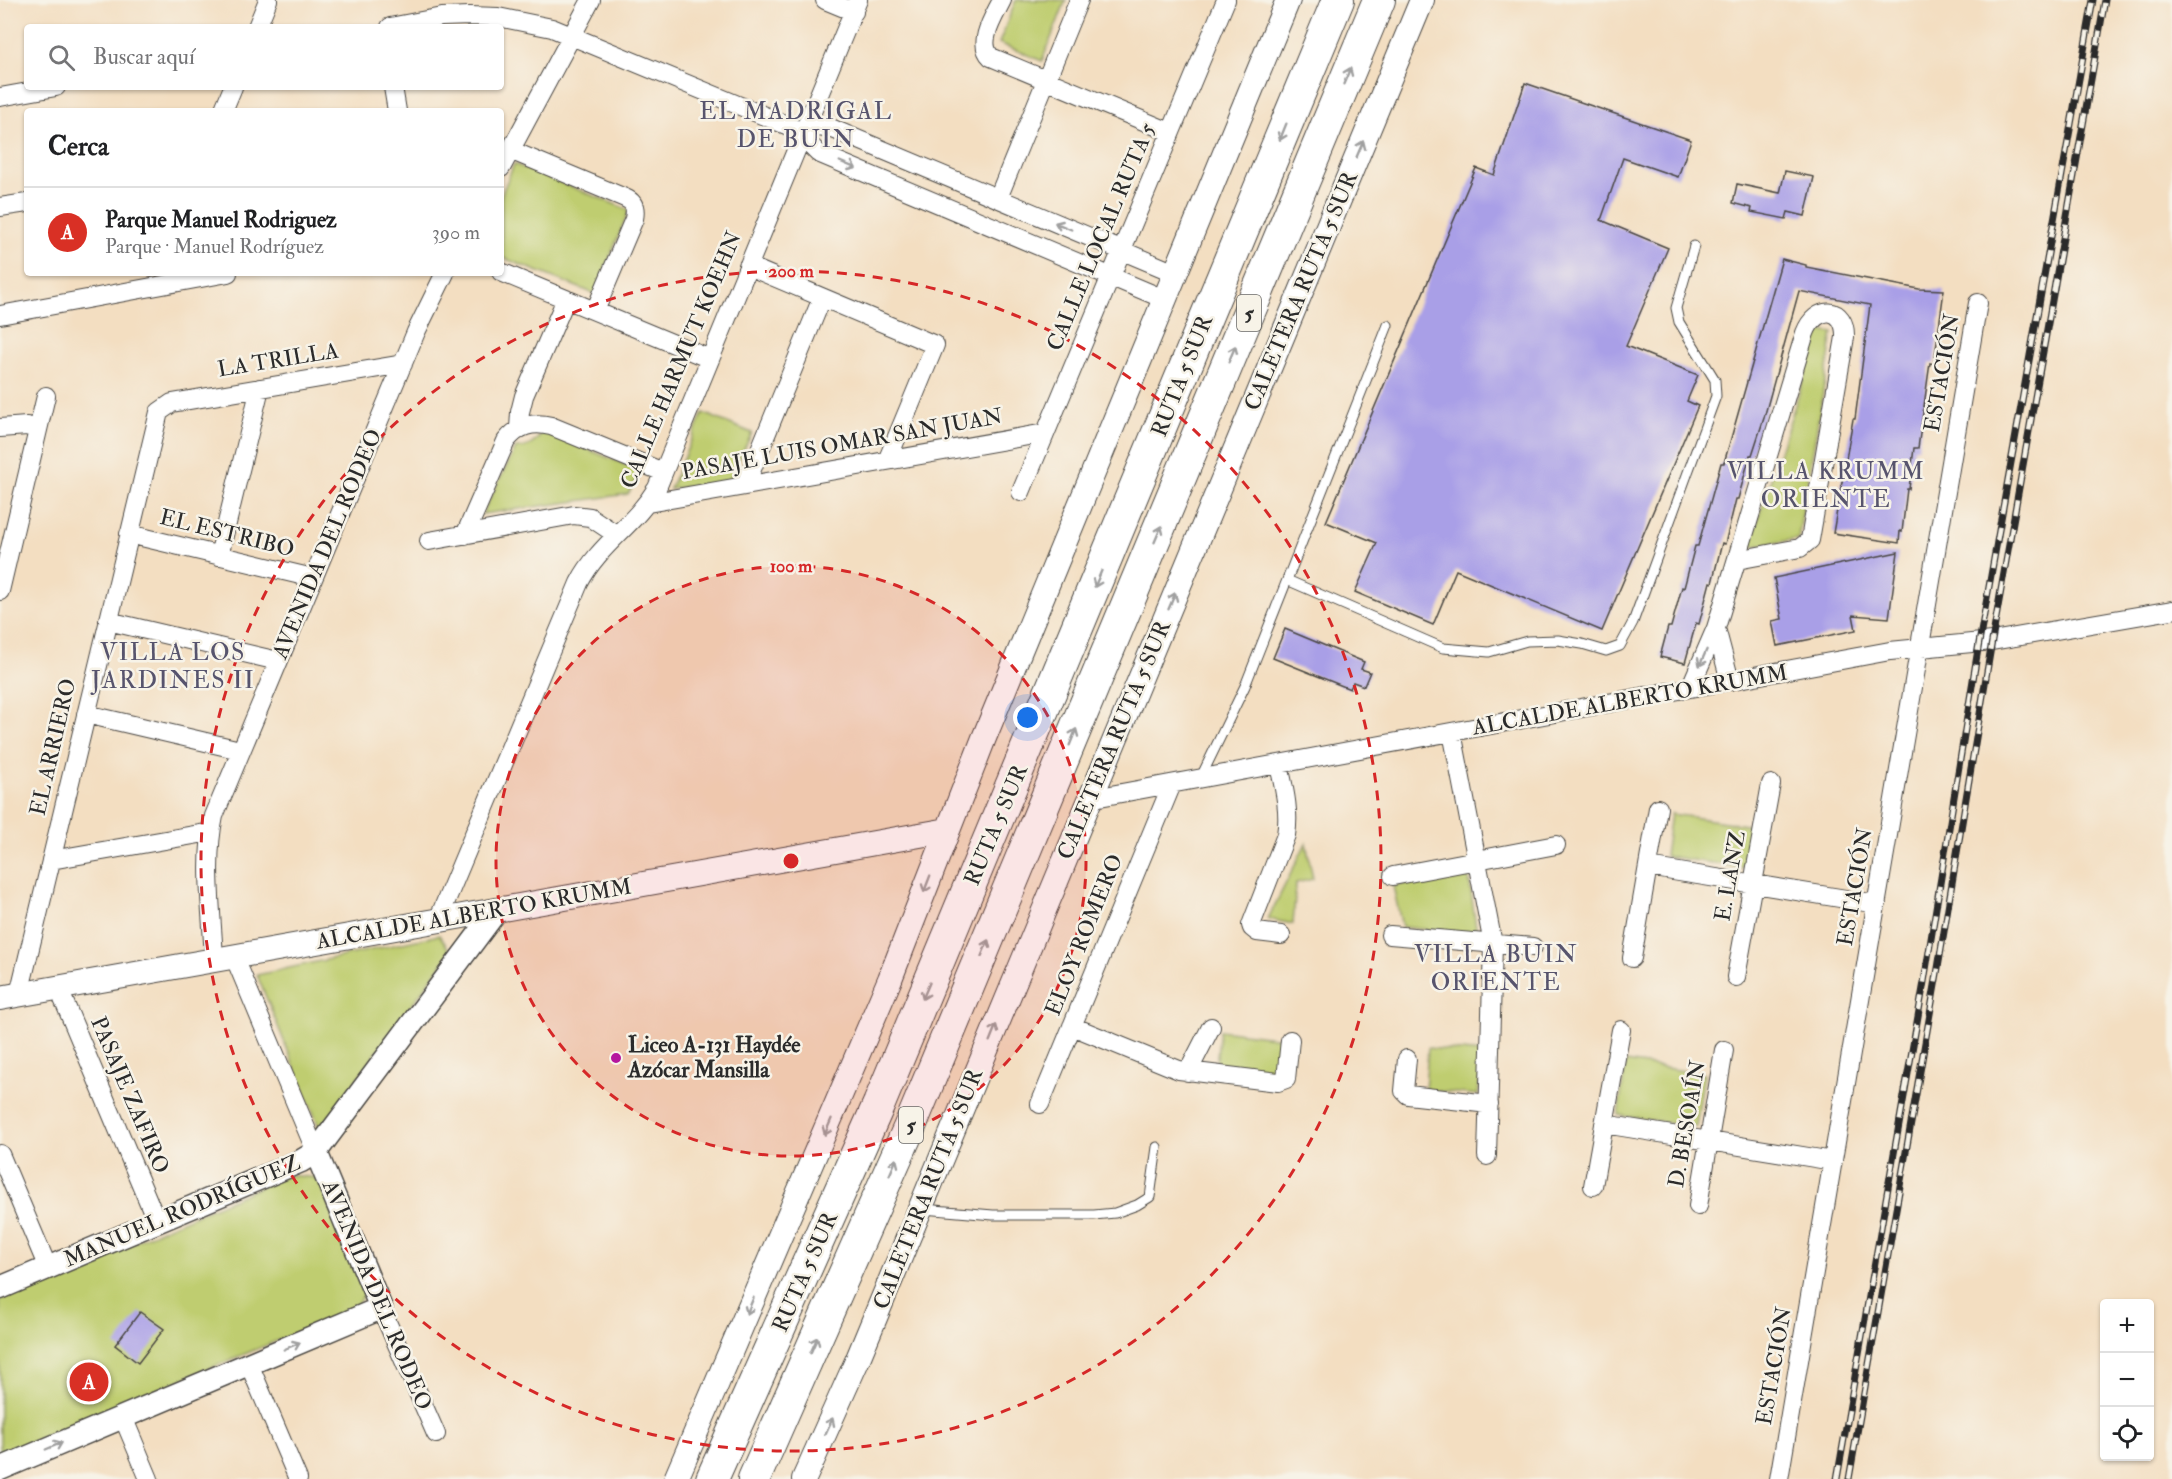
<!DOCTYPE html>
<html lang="es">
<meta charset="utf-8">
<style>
body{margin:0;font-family:"IM FELL Double Pica",serif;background:#f2f2f2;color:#202124}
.controls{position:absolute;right:18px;bottom:18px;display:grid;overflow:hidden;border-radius:6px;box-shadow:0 2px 4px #0004}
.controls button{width:54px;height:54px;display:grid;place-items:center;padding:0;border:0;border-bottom:2px solid #e0e0e0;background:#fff;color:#202124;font:30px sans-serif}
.you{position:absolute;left:1028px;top:718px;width:21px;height:21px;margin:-15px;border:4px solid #fff;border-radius:50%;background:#1a73e8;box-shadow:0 0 0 9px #1a73e833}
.badge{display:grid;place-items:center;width:39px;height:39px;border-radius:50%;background:#d93025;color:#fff;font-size:20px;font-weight:700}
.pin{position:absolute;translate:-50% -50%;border:3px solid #fff;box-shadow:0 2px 6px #0006}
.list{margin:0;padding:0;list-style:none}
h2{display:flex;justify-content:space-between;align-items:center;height:78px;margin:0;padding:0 24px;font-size:26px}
h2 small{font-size:20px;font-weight:400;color:#757577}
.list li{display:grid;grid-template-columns:39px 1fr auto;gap:18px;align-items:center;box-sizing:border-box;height:90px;padding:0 24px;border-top:2px solid #e0e0e0}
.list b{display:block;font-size:22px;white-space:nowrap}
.list p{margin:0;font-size:20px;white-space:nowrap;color:#757577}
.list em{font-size:20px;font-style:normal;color:#757577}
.icon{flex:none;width:33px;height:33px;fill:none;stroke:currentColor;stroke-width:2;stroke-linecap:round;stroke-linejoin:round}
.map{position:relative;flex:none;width:2172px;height:1479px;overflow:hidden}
.search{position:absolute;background:#fff;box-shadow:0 2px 4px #0004;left:24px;top:24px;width:480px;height:66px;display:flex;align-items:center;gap:15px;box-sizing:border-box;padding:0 21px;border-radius:6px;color:#757577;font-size:22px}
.panel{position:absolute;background:#fff;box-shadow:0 2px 4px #0004;left:24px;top:108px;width:480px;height:168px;border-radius:6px}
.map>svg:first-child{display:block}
</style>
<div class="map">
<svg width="2172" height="1479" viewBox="0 0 2172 1479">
<rect width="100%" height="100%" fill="#f7f3e8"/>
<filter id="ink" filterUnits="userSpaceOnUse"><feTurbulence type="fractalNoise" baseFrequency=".0167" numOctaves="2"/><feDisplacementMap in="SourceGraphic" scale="12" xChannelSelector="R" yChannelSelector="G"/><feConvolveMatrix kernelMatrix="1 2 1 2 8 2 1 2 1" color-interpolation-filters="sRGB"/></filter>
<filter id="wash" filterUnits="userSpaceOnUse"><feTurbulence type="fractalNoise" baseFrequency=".008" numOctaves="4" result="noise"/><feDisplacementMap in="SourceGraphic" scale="24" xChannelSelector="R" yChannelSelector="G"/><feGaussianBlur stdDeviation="1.35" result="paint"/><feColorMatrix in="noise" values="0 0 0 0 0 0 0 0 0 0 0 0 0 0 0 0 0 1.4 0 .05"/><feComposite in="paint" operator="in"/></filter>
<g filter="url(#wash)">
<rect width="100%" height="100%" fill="#f3dec1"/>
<!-- green -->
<path fill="#bfcd6f" stroke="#757c4d" stroke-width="1.5" d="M 1016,0 L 1066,0 L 1042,61 L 999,43 Z
M 514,164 L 629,210 L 595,294 L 501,257 L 501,196 Z
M 1819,331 L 1833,333 L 1798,539 L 1749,547 Z
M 703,413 L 752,433 L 728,482 L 670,489 Z
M 543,431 L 641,471 L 628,494 L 482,514 L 516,448 C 530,448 535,443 543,431 Z
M 1671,814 L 1752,826 L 1746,868 L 1665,856 Z
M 1306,843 L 1313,879 L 1296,883 L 1293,924 L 1268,919 Z
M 1468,871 L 1477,935 L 1402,927 L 1393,886 Z
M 439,935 L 451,952 L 320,1129 L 257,975 Z
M 1220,1030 L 1281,1038 L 1277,1073 L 1216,1065 Z
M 1428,1048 L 1482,1053 L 1478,1095 L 1425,1090 Z
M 1626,1062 L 1704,1074 L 1696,1127 L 1618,1115 Z
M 288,1175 L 318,1178 L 365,1293 L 354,1309 L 0,1455 L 0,1300 Z"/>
<g id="blocks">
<!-- building -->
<path fill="#a99fe7" d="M 1525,83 L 1691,140 L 1678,177 L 1623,158 L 1601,220 L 1668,248 L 1626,346 L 1698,375 L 1687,401 L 1698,406 L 1602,631 L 1456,570 L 1433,625 L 1355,592 L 1377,543 L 1326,522 L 1476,168 L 1494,175 Z
M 1785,171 L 1814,177 L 1805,216 L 1788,212 L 1786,219 L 1751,212 L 1752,208 L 1733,203 L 1737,184 L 1780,193 Z
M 1782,259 L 1806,265 L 1806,267 L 1862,278 L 1919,289 L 1944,290 L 1934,364 L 1930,363 L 1918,448 L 1914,448 L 1909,489 L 1907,489 L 1902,532 L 1900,531 L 1899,543 L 1833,533 L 1853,419 L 1855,419 L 1870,305 L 1799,291 L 1764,418 L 1752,455 L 1750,455 L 1738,499 L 1736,499 L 1725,544 L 1722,543 L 1712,583 L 1710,582 L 1699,624 L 1696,623 L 1685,663 L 1660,657 L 1668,627 L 1671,627 L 1682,587 L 1684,588 L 1695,546 L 1698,546 L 1721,463 L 1724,463 Z
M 1898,552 L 1889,618 L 1853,615 L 1856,630 L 1777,646 L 1772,621 L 1782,619 L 1774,578 Z
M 1285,629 L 1364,662 L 1361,669 L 1370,672 L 1364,686 L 1353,682 L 1350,689 L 1273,658 Z
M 140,1312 L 164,1329 L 138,1363 L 115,1345 Z"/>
</g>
</g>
<g filter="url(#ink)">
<use href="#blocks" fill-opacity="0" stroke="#494642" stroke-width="1.5"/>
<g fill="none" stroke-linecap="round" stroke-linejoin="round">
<defs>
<path id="service" d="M 1287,580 L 1443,648 L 1489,652 L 1527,641 L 1558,640 L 1582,644 L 1606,651 L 1620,646 L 1633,622 L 1716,396 L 1715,380 L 1679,322 L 1676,308 L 1694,246
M 1201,777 L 1245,686 L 1388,325
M 923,1209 L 993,1215 L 1094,1215 L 1115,1213 L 1137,1205 L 1150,1197 L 1157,1147"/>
<path id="minor" d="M 825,0 L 854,12
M 1002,0 C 995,15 976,43 991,57 L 1170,132
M 257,27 L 268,0
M 390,27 L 442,17 L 470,16 L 498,17 L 552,28 L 803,132 L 808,143 L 818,153 L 1164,299
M 393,87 L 397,111
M 0,97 L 56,87
M 223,111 L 233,87
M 803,132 L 818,127 L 833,129 L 1175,273
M 510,150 L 625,198 C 635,202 636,209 634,219 L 595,311
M 501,168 L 591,0
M 998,198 L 1079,0
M 0,207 L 27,203
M 748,266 L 935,345 L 887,461
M 501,272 L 710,359
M 0,315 L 228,273
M 0,428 L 27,426 L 38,430
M 519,429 L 520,412 L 524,396 L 566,299
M 745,486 L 822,298
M 1021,492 L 1226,0
M 648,503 L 1045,433
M 129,534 L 313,578
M 465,535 L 506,441 C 518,426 532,421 551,426 L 663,472
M 429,541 L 574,515 L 590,517 L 617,535
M 219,556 L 260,388
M 0,591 L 46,396
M 108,621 L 278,661
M 1716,628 L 1730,681
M 1690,688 L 1716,628 L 1805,333 C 1816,304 1846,306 1845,337 L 1810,540 L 1800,548 L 1737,560
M 86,714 L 240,750
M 1452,732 L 1493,944 L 1487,1156
M 1279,765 C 1284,788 1290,811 1286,835 L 1251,925 L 1252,928 L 1257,932 L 1281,935
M 1089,799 L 1890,651 L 1992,641 L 2172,610
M 51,860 L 211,832
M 1648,867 L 1877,904
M 1393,876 L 1556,845
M 438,920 L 579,583 C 599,544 634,526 657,488 L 858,0
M 1390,935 L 1533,947
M 234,956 L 316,1152
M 1632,958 L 1658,808
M 214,960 C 212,912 204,862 214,816 L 416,332 L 445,273
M 1736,977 L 1771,784
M 58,987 L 157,1222
M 19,994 L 159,412 L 172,403 L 403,364
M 1072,1026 L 1179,1070 L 1278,1082 L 1286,1079 L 1290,1040
M 1407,1059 L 1404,1091 L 1408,1095 L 1489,1104
M 1188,1072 L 1211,1027
M 1040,1104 L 1172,784
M 1604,1124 L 1833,1161
M 0,1154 L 48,1268
M 1593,1186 L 1621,1030
M 1698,1206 L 1724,1050
M 381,1308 L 436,1434
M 249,1364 L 298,1479
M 123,1417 L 149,1479
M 1779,1479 L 1978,303"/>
<path id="tertiary" d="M 0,1288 L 301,1161 L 316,1152 L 497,910
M 0,1469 L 381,1308 L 316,1152"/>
<path id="secondary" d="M 0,998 L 948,830
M 676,1479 L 890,979 L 984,738 L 1288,0
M 804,1479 L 857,1361 L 1422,0"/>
<path id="motorway" d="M 712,1479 L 879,1104 L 1338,0
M 754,1479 L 910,1126 L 1379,0"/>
</defs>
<!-- service casing -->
<use href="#service" stroke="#494642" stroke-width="11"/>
<!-- minor casing -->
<use href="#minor" stroke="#494642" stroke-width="20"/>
<!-- tertiary casing -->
<use href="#tertiary" stroke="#494642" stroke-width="25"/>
<!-- secondary casing -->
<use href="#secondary" stroke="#494642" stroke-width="26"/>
<!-- motorway casing -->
<use href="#motorway" stroke="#494642" stroke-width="34"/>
<!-- service -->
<use href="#service" stroke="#fff" stroke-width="9"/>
<!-- minor -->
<use href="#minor" stroke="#fff" stroke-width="18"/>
<!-- tertiary -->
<use href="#tertiary" stroke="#fff" stroke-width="22"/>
<!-- secondary -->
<use href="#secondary" stroke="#fff" stroke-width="24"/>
<!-- motorway -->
<use href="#motorway" stroke="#fff" stroke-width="32"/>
<defs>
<path id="rail" d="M 1837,1479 L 1924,982 L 1979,643 L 2093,0
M 1849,1479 L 1938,968 L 1992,641 L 2105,0"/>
</defs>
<!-- rail casing -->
<use href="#rail" stroke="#2b2b2b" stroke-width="7"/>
<!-- rail -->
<use href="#rail" stroke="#f7f3e8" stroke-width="4.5" stroke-dasharray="14" stroke-linecap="butt"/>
</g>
<!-- one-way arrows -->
<defs><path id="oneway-shaft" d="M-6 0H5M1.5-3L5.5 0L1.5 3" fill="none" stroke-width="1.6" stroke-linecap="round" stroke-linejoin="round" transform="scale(1.5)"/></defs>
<g stroke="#a0a0a0">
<use href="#oneway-shaft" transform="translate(1347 76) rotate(-67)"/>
<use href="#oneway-shaft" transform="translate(1283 132) rotate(112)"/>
<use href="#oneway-shaft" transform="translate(1360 149) rotate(-67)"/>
<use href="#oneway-shaft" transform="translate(848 165) rotate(23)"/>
<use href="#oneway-shaft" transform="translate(1063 226) rotate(-157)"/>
<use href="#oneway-shaft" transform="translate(1232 354) rotate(-67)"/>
<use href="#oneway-shaft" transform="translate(1158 534) rotate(-67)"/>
<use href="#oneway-shaft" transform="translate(1098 579) rotate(113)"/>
<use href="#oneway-shaft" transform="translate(1172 601) rotate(-67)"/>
<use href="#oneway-shaft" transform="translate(1703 658) rotate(114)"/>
<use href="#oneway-shaft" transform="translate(1073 737) rotate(-68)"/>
<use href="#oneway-shaft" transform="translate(927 884) rotate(111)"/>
<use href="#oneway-shaft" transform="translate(985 948) rotate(-67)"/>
<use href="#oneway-shaft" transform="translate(926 991) rotate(113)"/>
<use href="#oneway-shaft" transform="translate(993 1033) rotate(-68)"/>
<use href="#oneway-shaft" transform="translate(828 1127) rotate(113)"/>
<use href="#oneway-shaft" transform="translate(893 1167) rotate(-67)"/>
<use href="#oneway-shaft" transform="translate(750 1306) rotate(113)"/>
<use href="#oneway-shaft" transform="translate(814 1345) rotate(-66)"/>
<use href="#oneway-shaft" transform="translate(292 1346) rotate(-23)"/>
<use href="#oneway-shaft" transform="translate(829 1426) rotate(-65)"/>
<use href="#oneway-shaft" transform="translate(54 1446) rotate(-23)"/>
</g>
</g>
<!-- distance rings -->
<circle cx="791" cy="861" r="295" fill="#d62828" fill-opacity=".12"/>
<g fill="none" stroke="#d62828" stroke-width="3" stroke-dasharray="10 8">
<circle cx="791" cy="861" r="295"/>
<circle cx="791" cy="861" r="590"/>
</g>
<!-- markers -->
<circle fill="#b5179e" stroke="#f7f3e8" stroke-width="2" cx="616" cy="1058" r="6"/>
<g text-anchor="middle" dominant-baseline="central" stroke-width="5" stroke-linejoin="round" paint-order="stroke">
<!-- shield labels -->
<g fill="#f7f3e8" stroke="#686764" stroke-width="1.5">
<rect x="1237" y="295" width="24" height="36" rx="4.5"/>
<rect x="899" y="1107" width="24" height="36" rx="4.5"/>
</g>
<g font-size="21" font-weight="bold" fill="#2b2b2b">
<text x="1249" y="313">5</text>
<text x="911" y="1125">5</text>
</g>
<!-- street labels -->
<g font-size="22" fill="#2b2b2b" stroke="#f7f3e8">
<text transform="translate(1101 237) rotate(-67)">CALLE LOCAL RUTA 5</text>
<text transform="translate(1301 291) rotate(-67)">CALETERA RUTA 5 SUR</text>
<text transform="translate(278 360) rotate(-9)">LA TRILLA</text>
<text transform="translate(681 360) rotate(-67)">CALLE HARMUT KOEHN</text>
<text transform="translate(1942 373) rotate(-80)">ESTACIÓN</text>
<text transform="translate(1182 376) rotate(-68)">RUTA 5 SUR</text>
<text transform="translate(842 444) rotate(-10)">PASAJE LUIS OMAR SAN JUAN</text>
<text transform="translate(227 533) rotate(14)">EL ESTRIBO</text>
<text transform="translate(327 544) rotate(-67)">AVENIDA DEL RODEO</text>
<text transform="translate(1630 700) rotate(-10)">ALCALDE ALBERTO KRUMM</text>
<text transform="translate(1114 740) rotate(-67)">CALETERA RUTA 5 SUR</text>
<text transform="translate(53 747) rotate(-77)">EL ARRIERO</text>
<text transform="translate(996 825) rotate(-67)">RUTA 5 SUR</text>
<text transform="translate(1730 876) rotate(-80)">E. LANZ</text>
<text transform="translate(1855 887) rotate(-80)">ESTACIÓN</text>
<text transform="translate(474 914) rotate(-10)">ALCALDE ALBERTO KRUMM</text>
<text transform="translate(1084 935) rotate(-68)">ELOY ROMERO</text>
<text transform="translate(130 1095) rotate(67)">PASAJE ZAFIRO</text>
<text transform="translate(1687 1124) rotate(-80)">D. BESOAÍN</text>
<text transform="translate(928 1189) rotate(-68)">CALETERA RUTA 5 SUR</text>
<text transform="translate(182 1211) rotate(-23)">MANUEL RODRÍGUEZ</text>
<text transform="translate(805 1272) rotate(-66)">RUTA 5 SUR</text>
<text transform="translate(377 1295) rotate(67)">AVENIDA DEL RODEO</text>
<text transform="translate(1774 1366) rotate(-80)">ESTACIÓN</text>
</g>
<!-- poi labels -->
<g font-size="22" font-weight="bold" fill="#2b2b2b" stroke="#f7f3e8" text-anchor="start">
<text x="628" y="1045">Liceo A-131 Haydée<tspan x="628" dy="25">Azócar Mansilla</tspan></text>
</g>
<!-- neighbourhood labels -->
<g font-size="24" letter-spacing="1.5" fill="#57546d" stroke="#f7f3e8">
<text x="796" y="111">EL MADRIGAL<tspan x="796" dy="28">DE BUIN</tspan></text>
<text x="1826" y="471">VILLA KRUMM<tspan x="1826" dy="28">ORIENTE</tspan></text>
<text x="173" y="652">VILLA LOS<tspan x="173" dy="28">JARDINES II</tspan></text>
<text x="1496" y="954">VILLA BUIN<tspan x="1496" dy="28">ORIENTE</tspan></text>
</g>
</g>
<circle cx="791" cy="861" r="9" fill="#d62828" stroke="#f7f3e8" stroke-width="3"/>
<g font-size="18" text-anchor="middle" font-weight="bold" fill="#d62828" stroke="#f7f3e8" stroke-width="5" stroke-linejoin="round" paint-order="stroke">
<text x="791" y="277">200 m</text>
<text x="791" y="572">100 m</text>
</g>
</svg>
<div class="controls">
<button>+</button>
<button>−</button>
<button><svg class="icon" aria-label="locate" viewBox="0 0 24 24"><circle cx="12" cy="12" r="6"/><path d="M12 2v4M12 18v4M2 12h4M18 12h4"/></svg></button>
</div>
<div class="you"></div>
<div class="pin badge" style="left:89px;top:1382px">A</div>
<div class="search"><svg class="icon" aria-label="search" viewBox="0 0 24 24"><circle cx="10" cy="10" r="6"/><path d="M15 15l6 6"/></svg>Buscar aquí</div>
<section class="panel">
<h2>Cerca<small></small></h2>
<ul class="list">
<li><span class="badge">A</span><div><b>Parque Manuel Rodriguez</b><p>Parque · Manuel Rodríguez</p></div><em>390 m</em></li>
</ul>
</section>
</div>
